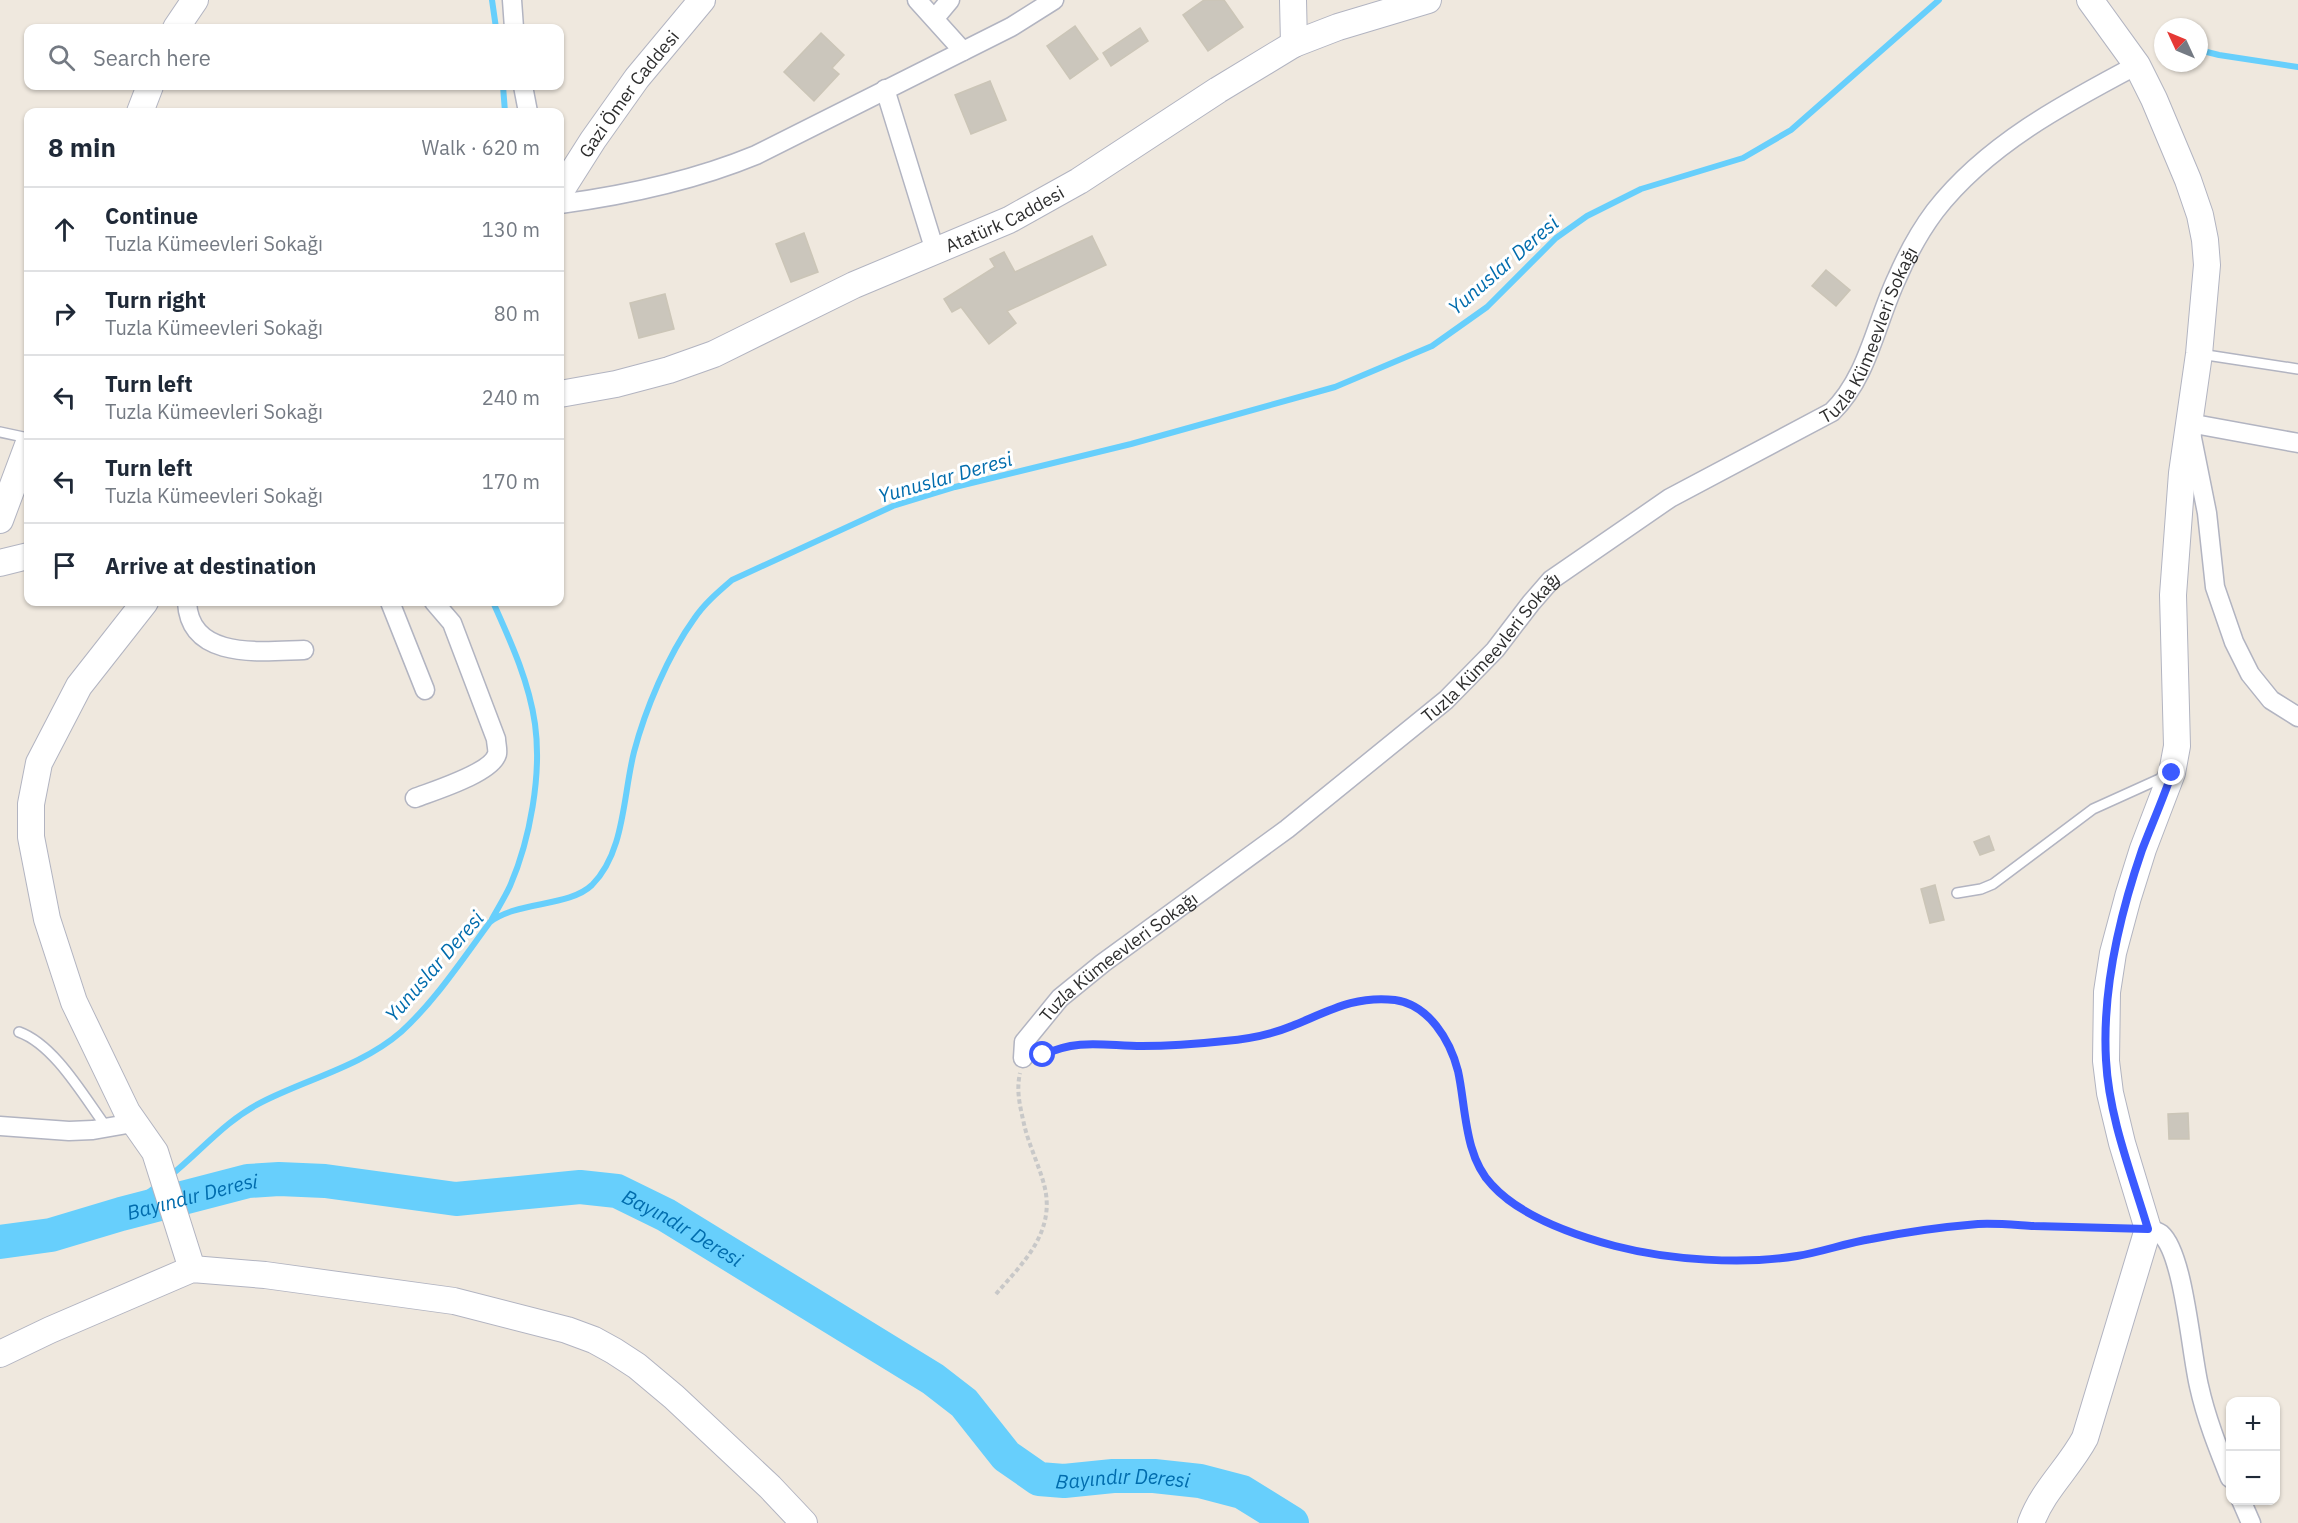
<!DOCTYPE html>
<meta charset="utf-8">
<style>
body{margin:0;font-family:"IBM Plex Sans",sans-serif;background:#f6f6f7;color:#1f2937}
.controls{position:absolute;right:18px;bottom:18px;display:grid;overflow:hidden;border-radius:12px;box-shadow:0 2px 4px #0004}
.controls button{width:54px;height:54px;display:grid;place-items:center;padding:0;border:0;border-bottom:2px solid #e0e1e3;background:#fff;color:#1f2937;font:30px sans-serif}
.compass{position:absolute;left:2154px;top:18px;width:54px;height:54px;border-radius:50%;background:#fff;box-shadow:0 2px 4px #0004;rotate:314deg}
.stop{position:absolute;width:18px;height:18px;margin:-14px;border:4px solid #3b5aff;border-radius:50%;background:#fff}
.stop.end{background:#3b5aff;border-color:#fff;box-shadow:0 2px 6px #0008}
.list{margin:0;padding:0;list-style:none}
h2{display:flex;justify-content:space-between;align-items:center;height:78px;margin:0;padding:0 24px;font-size:26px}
h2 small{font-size:20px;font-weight:400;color:#747a83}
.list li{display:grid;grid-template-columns:39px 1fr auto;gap:18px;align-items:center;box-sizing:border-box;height:84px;padding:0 24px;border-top:2px solid #e0e1e3}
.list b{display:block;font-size:22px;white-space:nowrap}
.list p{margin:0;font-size:20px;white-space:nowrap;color:#747a83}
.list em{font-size:20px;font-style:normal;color:#747a83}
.icon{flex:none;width:33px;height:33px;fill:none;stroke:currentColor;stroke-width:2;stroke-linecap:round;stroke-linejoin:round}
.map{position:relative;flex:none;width:2298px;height:1523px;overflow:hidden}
.search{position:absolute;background:#fff;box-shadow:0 2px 4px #0004;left:24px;top:24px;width:540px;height:66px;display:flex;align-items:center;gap:15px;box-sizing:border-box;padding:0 21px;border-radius:12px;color:#747a83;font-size:22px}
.panel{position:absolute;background:#fff;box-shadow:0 2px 4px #0004;left:24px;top:108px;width:540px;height:498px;border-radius:12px}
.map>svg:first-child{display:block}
</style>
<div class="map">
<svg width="2298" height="1523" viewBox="0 0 2298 1523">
<rect width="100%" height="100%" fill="#efe8de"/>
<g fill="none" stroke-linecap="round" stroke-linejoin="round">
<!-- stream -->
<path stroke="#67cffc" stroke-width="6" d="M 492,0 L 496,28
M 2199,50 L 2219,55 L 2298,67
M 503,86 L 505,112
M 492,919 C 498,908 505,897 510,886 C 530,840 542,774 535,724 C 529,681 510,640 493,602
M 170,1176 C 201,1151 226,1120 262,1102 C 307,1079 362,1066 401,1032 C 435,1001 462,960 490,922 C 518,901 569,907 592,885 C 625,852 623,795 634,752 C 645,710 668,655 694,619 C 704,604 718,592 732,580 L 893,506 L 955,487 L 1131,444 L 1335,387 L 1432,346 L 1487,307 L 1556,238 L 1587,216 L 1641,189 L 1743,158 L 1791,130 L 1939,0
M 121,1214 L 159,1184"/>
<!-- river -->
<path stroke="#67cffc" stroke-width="34" id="s1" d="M 0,1242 L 51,1235 L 121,1214 L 248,1181 L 279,1179 L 325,1181 L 456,1199 L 580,1187 L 617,1191 L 666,1215 L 933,1379 L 964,1403 L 1006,1456 L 1039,1479 L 1064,1481 L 1113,1476 L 1154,1476 L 1200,1481 L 1242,1492 L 1292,1523"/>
</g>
<!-- building -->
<path fill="#cbc6bc" stroke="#cbc5b7" stroke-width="1.5" d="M 1204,0 L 1224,0 L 1243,27 L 1208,51 L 1183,15 Z
M 1075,26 L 1098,59 L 1070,79 L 1047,46 Z
M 1140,28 L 1148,41 L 1111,66 L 1103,53 Z
M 821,33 L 844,55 L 832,68 L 839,74 L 814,101 L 784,72 Z
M 990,81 L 1006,120 L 971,134 L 955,95 Z
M 804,233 L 818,272 L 791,282 L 776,244 Z
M 1092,236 L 1106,265 L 1007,311 L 1016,323 L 989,344 L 961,307 L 952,312 L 944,299 L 995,267 L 990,259 L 1004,252 L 1015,272 Z
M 1826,270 L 1850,290 L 1836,306 L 1812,286 Z
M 665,294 L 674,329 L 639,338 L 630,303 Z
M 1989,836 L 1994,850 L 1980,855 L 1974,842 Z
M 1935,885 L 1944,920 L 1930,923 L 1921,889 Z
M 2188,1113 L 2189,1139 L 2169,1139 L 2168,1114 Z"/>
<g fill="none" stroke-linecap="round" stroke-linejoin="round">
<defs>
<path id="lane" d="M 2200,354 L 2298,369
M 0,432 L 28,438
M 1957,893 L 1981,889 L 1993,884 L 2093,809 L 2166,776
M 19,1032 C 55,1045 84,1097 107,1128"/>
<g id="street">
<path d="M 512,0 L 514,28"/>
<path d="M 917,0 L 963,51"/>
<path d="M 935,18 L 950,0"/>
<path d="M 523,86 L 528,112"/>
<path d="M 885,89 L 935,251"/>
<path d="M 560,204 C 627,195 693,181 756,155 L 1011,27 L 1054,0"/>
<path d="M 2298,443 L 2189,423 L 2207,513 L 2215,587 L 2234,642 L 2250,674 L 2271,700 L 2298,717"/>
<path d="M 187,602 C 190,661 262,651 304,650"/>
<path d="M 390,602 L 425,690"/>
<path d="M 415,798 C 433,791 492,773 497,754 C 498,750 496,743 496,739 L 452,623 L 434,602"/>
<path id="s2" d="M 1023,1058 L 1024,1042 L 1060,998 L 1103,963 L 1287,829 L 1446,700 L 1495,650 L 1531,603 L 1551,580 L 1670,498 L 1832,412 C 1868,377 1876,322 1897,278 C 1907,255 1920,231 1935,211 C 1986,145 2065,103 2137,65"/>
<path d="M 0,1126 L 69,1131 L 93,1130 L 133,1123"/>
<path d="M 2148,1229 C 2153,1230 2157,1231 2161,1234 C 2184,1254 2191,1353 2199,1386 C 2206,1418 2218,1448 2230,1478"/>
<path d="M 2241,1500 L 2251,1523"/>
</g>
<g id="secondary">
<path d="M 1293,0 L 1294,44"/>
<path d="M 176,28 L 195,0"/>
<path d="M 140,112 L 150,86"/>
<path id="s3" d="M 560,192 L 593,140 L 637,78 L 702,0"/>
<path id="s4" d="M 560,394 L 616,384 L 669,370 L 714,354 L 854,285 L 1009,220 L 1079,181 L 1218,90 L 1294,44 L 1338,27 L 1428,0"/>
<path d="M 0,520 L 28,445"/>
<path d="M 0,563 L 28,556"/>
<path d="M 145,602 L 79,686 L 39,763 L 31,804 L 31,837 L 47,919 L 74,1002 L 127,1112 L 155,1152 L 192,1269"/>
<path d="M 0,1354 L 50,1330 L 192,1269 L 265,1275 L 454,1301 L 567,1330 L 594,1340 L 614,1351 L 637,1366 L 674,1397 L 770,1487 L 804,1523"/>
<path d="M 2031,1523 C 2043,1490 2069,1468 2085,1438 L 2148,1229 L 2122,1143 L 2110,1093 L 2106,1061 L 2107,992 L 2113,953 L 2128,897 L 2143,849 L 2172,773 L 2177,746 L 2173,595 L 2182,473 L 2199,354 L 2207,265 L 2205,240 L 2200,215 L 2188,180 L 2154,99 L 2137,65 L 2090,0"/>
</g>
</defs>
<!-- lane casing -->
<use href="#lane" stroke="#b2b4c1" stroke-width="12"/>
<!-- street casing -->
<use href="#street" stroke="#b2b4c1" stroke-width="21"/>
<!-- secondary casing -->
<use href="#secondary" stroke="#b2b4c1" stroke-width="28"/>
<!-- path -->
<path stroke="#c8c8c8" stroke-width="4" stroke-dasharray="4.5 3" stroke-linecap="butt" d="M 1041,1056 C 1076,1039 1101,1045 1138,1046 C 1169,1047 1201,1045 1231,1040 C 1252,1037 1272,1034 1292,1026 C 1317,1016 1340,1002 1368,999 C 1417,994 1449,1027 1458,1074 C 1465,1111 1466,1149 1488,1181 C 1510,1213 1577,1236 1614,1245 C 1628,1249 1643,1250 1657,1253 C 1704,1260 1752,1264 1799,1256 C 1842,1248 1884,1235 1928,1230 C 1946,1228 1965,1224 1983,1224 C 2031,1223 2079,1227 2127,1228
M 996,1294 C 1021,1265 1052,1236 1046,1194 C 1043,1173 1029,1147 1024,1124 C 1020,1106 1016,1091 1020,1073"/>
<!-- lane -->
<use href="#lane" stroke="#fff" stroke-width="9"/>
<!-- street -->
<use href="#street" stroke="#fff" stroke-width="18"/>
<!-- secondary -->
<use href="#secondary" stroke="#fff" stroke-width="26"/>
</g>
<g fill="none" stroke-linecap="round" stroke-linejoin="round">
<!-- route -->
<path stroke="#3b5aff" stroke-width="8" d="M 1043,1055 C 1078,1038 1106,1046 1142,1046 C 1170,1046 1197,1044 1225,1041 C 1248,1039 1270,1035 1292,1026 C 1327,1012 1355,995 1395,1000 C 1429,1005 1450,1040 1458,1071 C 1466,1107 1464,1156 1492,1185 C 1521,1217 1574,1235 1615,1246 C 1669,1260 1743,1265 1797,1256 C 1822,1252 1846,1243 1871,1239 C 1906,1232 1942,1227 1978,1224 C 1996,1223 2016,1225 2034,1226 C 2072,1227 2110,1228 2148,1229 C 2132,1175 2109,1118 2106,1060 C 2102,989 2119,917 2142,850 C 2152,824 2163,799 2172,773"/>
</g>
<g text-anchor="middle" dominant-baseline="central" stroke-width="6" stroke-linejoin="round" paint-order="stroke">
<!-- street labels -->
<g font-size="18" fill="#2d2d2d" stroke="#fff">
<text stroke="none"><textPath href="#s3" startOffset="120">Gazi Ömer Caddesi</textPath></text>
<text stroke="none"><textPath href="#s4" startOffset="480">Atatürk Caddesi</textPath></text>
<text stroke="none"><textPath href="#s2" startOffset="1134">Tuzla Kümeevleri Sokağı</textPath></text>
<text stroke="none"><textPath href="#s2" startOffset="630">Tuzla Kümeevleri Sokağı</textPath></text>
<text stroke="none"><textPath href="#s2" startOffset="144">Tuzla Kümeevleri Sokağı</textPath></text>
</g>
<!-- water labels -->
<g font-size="20" font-style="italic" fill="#006cad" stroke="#fff">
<text transform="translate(1503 265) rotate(-41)">Yunuslar Deresi</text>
<text transform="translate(945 477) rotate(-16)">Yunuslar Deresi</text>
<text transform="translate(434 966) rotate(-49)">Yunuslar Deresi</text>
<text stroke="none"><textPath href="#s1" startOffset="198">Bayındır Deresi</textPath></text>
<text stroke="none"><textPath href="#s1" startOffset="702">Bayındır Deresi</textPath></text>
<text stroke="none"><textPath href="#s1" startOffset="1226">Bayındır Deresi</textPath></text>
</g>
</g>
</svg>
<div class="controls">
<button>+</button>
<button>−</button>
</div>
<svg class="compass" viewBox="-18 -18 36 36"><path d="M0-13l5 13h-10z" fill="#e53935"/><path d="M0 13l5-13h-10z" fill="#747a83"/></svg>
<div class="stop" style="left:1043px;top:1055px"></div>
<div class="stop end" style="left:2172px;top:773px"></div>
<div class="search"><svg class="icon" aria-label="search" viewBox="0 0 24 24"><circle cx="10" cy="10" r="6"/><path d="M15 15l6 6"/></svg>Search here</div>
<section class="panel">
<h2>8 min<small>Walk · 620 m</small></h2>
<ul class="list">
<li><svg class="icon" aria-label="ahead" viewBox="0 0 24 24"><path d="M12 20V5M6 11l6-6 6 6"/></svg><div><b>Continue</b><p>Tuzla Kümeevleri Sokağı</p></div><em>130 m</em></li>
<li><svg class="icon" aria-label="right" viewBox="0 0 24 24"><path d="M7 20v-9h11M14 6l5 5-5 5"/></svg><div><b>Turn right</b><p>Tuzla Kümeevleri Sokağı</p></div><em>80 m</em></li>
<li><svg class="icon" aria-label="left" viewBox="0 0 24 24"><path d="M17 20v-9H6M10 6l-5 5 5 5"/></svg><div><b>Turn left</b><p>Tuzla Kümeevleri Sokağı</p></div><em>240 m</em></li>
<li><svg class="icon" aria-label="left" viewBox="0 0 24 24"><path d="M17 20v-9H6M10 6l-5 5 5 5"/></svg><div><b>Turn left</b><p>Tuzla Kümeevleri Sokağı</p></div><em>170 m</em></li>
<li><svg class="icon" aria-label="arrive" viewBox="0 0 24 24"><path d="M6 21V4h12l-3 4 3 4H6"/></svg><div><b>Arrive at destination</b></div></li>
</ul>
</section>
</div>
